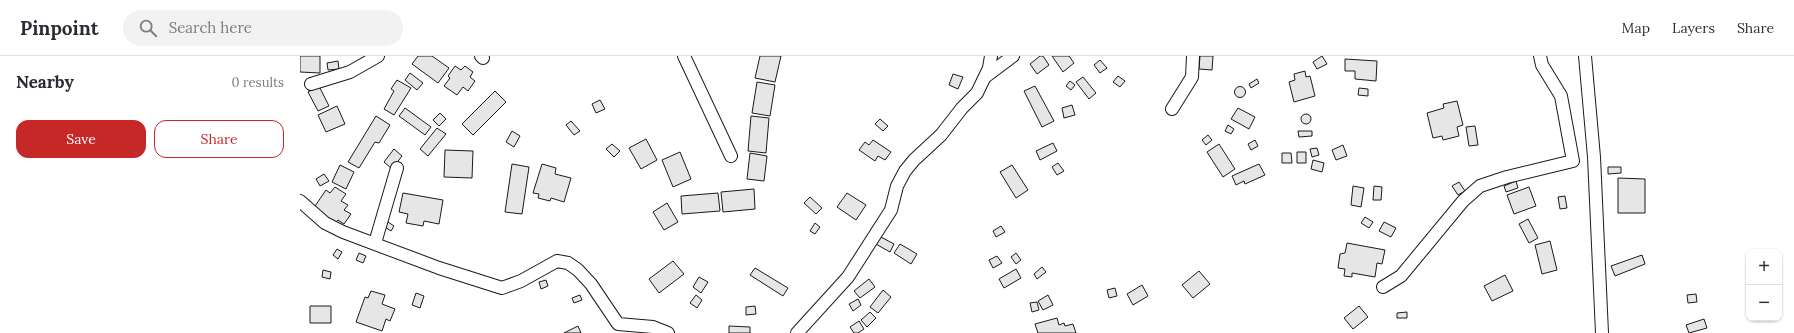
<!DOCTYPE html>
<meta charset="utf-8">
<style>
body{margin:0;font-family:Lora,serif;background:#f2f2f3;color:#2b2b33}
.controls{position:absolute;right:12px;bottom:12px;display:grid;overflow:hidden;border-radius:8px;box-shadow:0 1px 3px #0004}
.controls button{width:36px;height:36px;display:grid;place-items:center;padding:0;border:0;border-bottom:1px solid #e1e1e2;background:#fff;color:#2b2b33;font:20px sans-serif}
.list{margin:0;padding:0;list-style:none}
h2{display:flex;justify-content:space-between;align-items:center;height:52px;margin:0;padding:0 16px;font-size:17px}
h2 small{font-size:13px;font-weight:400;color:#7c7c81}
.actions{display:flex;gap:8px;padding:12px 16px}
.actions a{flex:1;padding:9px 0;border:1px solid #c62828;border-radius:12px;text-align:center;font-size:14px;color:#c62828}
.actions .main{background:#c62828;color:#fff}
.icon{flex:none;width:22px;height:22px;fill:none;stroke:currentColor;stroke-width:2;stroke-linecap:round;stroke-linejoin:round}
.map{position:relative;flex:none;width:1494px;height:277px;overflow:hidden}
header{display:flex;align-items:center;gap:24px;box-sizing:border-box;height:56px;padding:0 20px;background:#fff;border-bottom:1px solid #e1e1e2}
header strong{font-size:19px}
nav{display:flex;gap:22px;margin-inline-start:auto;font-size:14px}
.search{width:280px;height:36px;background:#f2f2f3;display:flex;align-items:center;gap:10px;box-sizing:border-box;padding:0 14px;border-radius:22px;color:#7c7c81;font-size:15px}
main{display:flex}
aside{flex:1;background:#fff}
.map>svg:first-child{display:block}
</style>
<header>
<strong>Pinpoint</strong>
<div class="search"><svg class="icon" aria-label="search" viewBox="0 0 24 24"><circle cx="10" cy="10" r="6"/><path d="M15 15l6 6"/></svg>Search here</div>
<nav><a>Map</a><a>Layers</a><a>Share</a></nav>
</header>
<main>
<aside>
<h2>Nearby<small>0 results</small></h2>
<ul class="list">
</ul>
<div class="actions"><a class="main">Save</a><a>Share</a></div>
</aside>
<div class="map">
<svg width="1494" height="277" viewBox="0 0 1494 277">
<rect width="100%" height="100%" fill="#fff"/>
<!-- building -->
<path fill="#e6e6e6" stroke="#1a1a1a" d="M 0,0 L 20,0 L 20,17 L 0,16 Z
M 118,0 L 132,0 L 149,12 L 138,27 L 112,8 Z
M 460,0 L 481,0 L 475,26 L 455,22 Z
M 740,0 L 743,0 L 749,9 L 737,18 L 730,8 Z
M 752,0 L 769,0 L 774,7 L 763,16 Z
M 900,0 L 913,0 L 912,14 L 899,13 Z
M 1022,0 L 1027,8 L 1017,13 L 1013,6 Z
M 1045,3 L 1077,5 L 1076,25 L 1055,23 L 1055,15 L 1045,15 Z
M 800,4 L 807,12 L 800,17 L 794,9 Z
M 38,5 L 39,13 L 28,14 L 27,7 Z
M 155,10 L 161,14 L 165,10 L 173,16 L 170,21 L 175,25 L 168,35 L 163,31 L 157,39 L 144,30 L 150,22 L 148,20 Z
M 1005,15 L 1006,21 L 1010,20 L 1015,40 L 994,46 L 989,26 L 995,24 L 994,18 Z
M 110,17 L 123,27 L 117,34 L 105,24 Z
M 653,18 L 663,21 L 658,33 L 649,29 Z
M 818,20 L 825,25 L 820,31 L 813,26 Z
M 783,21 L 796,37 L 789,43 L 776,26 Z
M 957,23 L 959,27 L 951,32 L 949,28 Z
M 97,24 L 111,32 L 94,59 L 84,53 L 94,35 L 91,33 Z
M 770,25 L 775,29 L 771,34 L 766,30 Z
M 457,26 L 475,29 L 470,60 L 452,57 Z
M 19,30 L 29,50 L 18,55 L 8,36 Z
M 735,30 L 754,65 L 742,71 L 724,35 Z
M934.5 36a5.5 5.5 0 1 1 11 0a5.5 5.5 0 1 1-11 0Z
M 1059,32 L 1068,33 L 1068,40 L 1058,39 Z
M 195,35 L 206,46 L 173,79 L 162,68 Z
M 300,44 L 305,53 L 296,57 L 292,48 Z
M 1157,45 L 1163,69 L 1157,71 L 1159,80 L 1143,84 L 1142,80 L 1133,82 L 1127,57 L 1144,52 L 1143,48 Z
M 772,49 L 775,59 L 764,62 L 762,52 Z
M 37,50 L 45,68 L 26,76 L 18,59 Z
M 105,52 L 131,71 L 125,79 L 99,60 Z
M 938,52 L 955,61 L 949,73 L 931,63 Z
M 140,57 L 146,63 L 139,70 L 133,64 Z
M1001 63a5 5 0 1 1 10 0a5 5 0 1 1-10 0Z
M 76,60 L 90,69 L 79,87 L 75,86 L 59,112 L 48,106 Z
M 451,60 L 469,62 L 466,97 L 448,95 Z
M 580,63 L 588,70 L 583,75 L 575,68 Z
M 271,65 L 280,75 L 274,79 L 266,69 Z
M 928,69 L 934,73 L 931,78 L 925,75 Z
M 1175,70 L 1178,89 L 1169,90 L 1166,71 Z
M 137,72 L 146,78 L 128,100 L 120,93 Z
M 212,75 L 220,80 L 214,91 L 206,86 Z
M 998,75 L 1012,75 L 1012,80 L 999,81 Z
M 908,79 L 912,84 L 906,89 L 902,84 Z
M 346,83 L 357,104 L 341,113 L 329,92 Z
M 573,84 L 591,96 L 585,104 L 578,100 L 575,105 L 559,94 L 565,86 L 569,89 Z
M 955,84 L 958,90 L 951,94 L 948,88 Z
M 753,87 L 757,95 L 740,104 L 736,95 Z
M 312,88 L 320,95 L 314,101 L 306,93 Z
M 919,88 L 935,113 L 923,121 L 907,96 Z
M 1043,89 L 1047,100 L 1036,104 L 1032,94 Z
M 1017,92 L 1019,99 L 1012,101 L 1010,93 Z
M 94,93 L 102,100 L 92,113 L 84,106 Z
M 145,94 L 173,95 L 172,122 L 144,121 Z
M 380,96 L 391,123 L 373,131 L 362,104 Z
M 997,96 L 1006,96 L 1006,107 L 997,107 Z
M 450,97 L 467,100 L 464,125 L 447,123 Z
M 982,97 L 991,97 L 992,107 L 982,107 Z
M 1013,104 L 1024,107 L 1022,116 L 1011,113 Z
M 758,107 L 764,115 L 757,119 L 752,111 Z
M 212,108 L 229,111 L 222,158 L 205,156 Z
M 242,108 L 256,112 L 255,118 L 271,122 L 264,146 L 251,142 L 250,145 L 238,142 L 239,138 L 233,137 Z
M 959,108 L 965,119 L 945,128 L 944,125 L 936,129 L 932,120 Z
M 40,109 L 54,116 L 46,133 L 32,126 Z
M 712,109 L 728,134 L 716,142 L 700,116 Z
M 1308,111 L 1321,111 L 1321,117 L 1308,118 Z
M 24,118 L 29,125 L 20,130 L 16,123 Z
M 1318,122 L 1345,123 L 1345,157 L 1318,157 Z
M 1216,125 L 1218,132 L 1206,136 L 1204,130 Z
M 1159,126 L 1165,135 L 1158,139 L 1152,130 Z
M 1053,130 L 1064,132 L 1061,151 L 1051,149 Z
M 1074,130 L 1082,131 L 1081,144 L 1073,144 Z
M 35,131 L 46,138 L 41,145 L 48,149 L 44,154 L 51,158 L 44,168 L 38,164 L 33,169 L 13,153 L 26,134 L 30,137 Z
M 1229,131 L 1236,150 L 1214,158 L 1207,139 Z
M 454,133 L 455,153 L 423,156 L 421,136 Z
M 103,137 L 143,144 L 139,168 L 124,165 L 123,170 L 106,167 L 108,158 L 99,156 Z
M 418,137 L 420,155 L 382,158 L 381,140 Z
M 547,137 L 566,149 L 556,164 L 537,151 Z
M 1265,140 L 1267,152 L 1260,153 L 1258,141 Z
M 510,141 L 522,152 L 516,158 L 504,147 Z
M 367,147 L 378,166 L 364,174 L 353,156 Z
M 1065,161 L 1073,166 L 1069,172 L 1061,167 Z
M 1228,163 L 1238,182 L 1229,187 L 1219,168 Z
M 88,166 L 94,170 L 91,175 L 85,171 Z
M 1084,166 L 1096,172 L 1091,181 L 1079,175 Z
M 515,167 L 520,171 L 515,178 L 510,175 Z
M 701,170 L 705,176 L 696,181 L 693,175 Z
M 579,180 L 594,188 L 590,196 L 574,187 Z
M 1250,185 L 1257,214 L 1242,218 L 1235,189 Z
M 1047,187 L 1085,194 L 1082,208 L 1077,207 L 1075,221 L 1052,217 L 1052,221 L 1044,220 L 1045,213 L 1038,212 L 1040,198 L 1045,197 Z
M 600,188 L 617,198 L 611,208 L 594,197 Z
M 37,193 L 42,196 L 38,203 L 33,199 Z
M 59,197 L 66,200 L 63,207 L 56,204 Z
M 716,197 L 721,204 L 716,208 L 711,201 Z
M 1342,199 L 1345,208 L 1315,220 L 1311,210 Z
M 697,200 L 702,207 L 693,212 L 689,204 Z
M 373,205 L 384,218 L 359,237 L 349,223 Z
M 742,211 L 746,216 L 737,223 L 734,218 Z
M 455,212 L 488,232 L 483,240 L 450,219 Z
M 716,213 L 721,222 L 704,232 L 699,223 Z
M 23,214 L 31,216 L 30,223 L 22,221 Z
M 899,215 L 910,228 L 893,242 L 882,229 Z
M 1205,219 L 1213,235 L 1192,245 L 1184,230 Z
M 399,221 L 408,226 L 401,237 L 393,231 Z
M 569,223 L 575,231 L 560,242 L 554,235 Z
M 246,224 L 248,230 L 241,233 L 239,226 Z
M 842,229 L 848,240 L 833,249 L 827,238 Z
M 815,232 L 817,240 L 809,242 L 807,234 Z
M 583,234 L 591,241 L 578,257 L 570,251 Z
M 71,235 L 85,239 L 82,248 L 95,253 L 90,265 L 86,263 L 82,275 L 56,266 L 65,241 L 68,242 Z
M 116,237 L 124,240 L 120,252 L 112,249 Z
M 1396,238 L 1397,246 L 1388,247 L 1387,239 Z
M 280,239 L 282,244 L 274,247 L 272,242 Z
M 396,239 L 402,244 L 397,252 L 390,247 Z
M 748,239 L 753,249 L 743,254 L 738,245 Z
M 558,243 L 561,249 L 553,255 L 549,248 Z
M 737,246 L 739,254 L 732,256 L 730,247 Z
M 10,250 L 31,250 L 31,267 L 10,267 Z
M 455,250 L 456,258 L 446,259 L 446,251 Z
M 1059,250 L 1068,261 L 1053,273 L 1044,262 Z
M 570,256 L 576,262 L 567,271 L 561,264 Z
M 1107,256 L 1107,262 L 1097,262 L 1097,257 Z
M 757,262 L 759,269 L 764,267 L 765,270 L 773,268 L 776,277 L 738,277 L 735,268 Z
M 1404,263 L 1407,272 L 1389,277 L 1386,269 Z
M 559,265 L 564,273 L 558,277 L 554,277 L 550,271 Z
M 278,270 L 281,277 L 264,277 Z
M 429,270 L 450,271 L 450,277 L 429,277 Z"/>
<g fill="none" stroke-linecap="round" stroke-linejoin="round">
<defs>
<path id="street" d="M 181,0 L 183,2
M 384,0 L 431,100
M 1285,0 L 1294,101 L 1302,277
M 685,21 L 713,0
M 11,28 L 50,16 L 78,0
M 872,53 L 892,21 L 893,0
M 0,145 L 25,167 L 43,176 L 139,212 L 202,232 L 221,225 L 257,205 L 268,207 L 278,214 L 291,228 L 318,268 L 353,271 L 368,277
M 75,187 L 97,112
M 1083,231 L 1101,220 L 1163,145 L 1180,130 L 1207,121 L 1273,105 L 1261,40 L 1242,9 L 1240,0
M 497,277 L 548,221 L 591,154 L 597,130 L 605,115 L 614,104 L 641,79 L 662,52 L 677,37 L 689,12 L 691,0"/>
</defs>
<!-- street casing -->
<use href="#street" stroke="#1a1a1a" stroke-width="14"/>
<!-- street -->
<use href="#street" stroke="#fff" stroke-width="12"/>
</g>
</svg>
<div class="controls">
<button>+</button>
<button>−</button>
</div>
</div>
</main>
